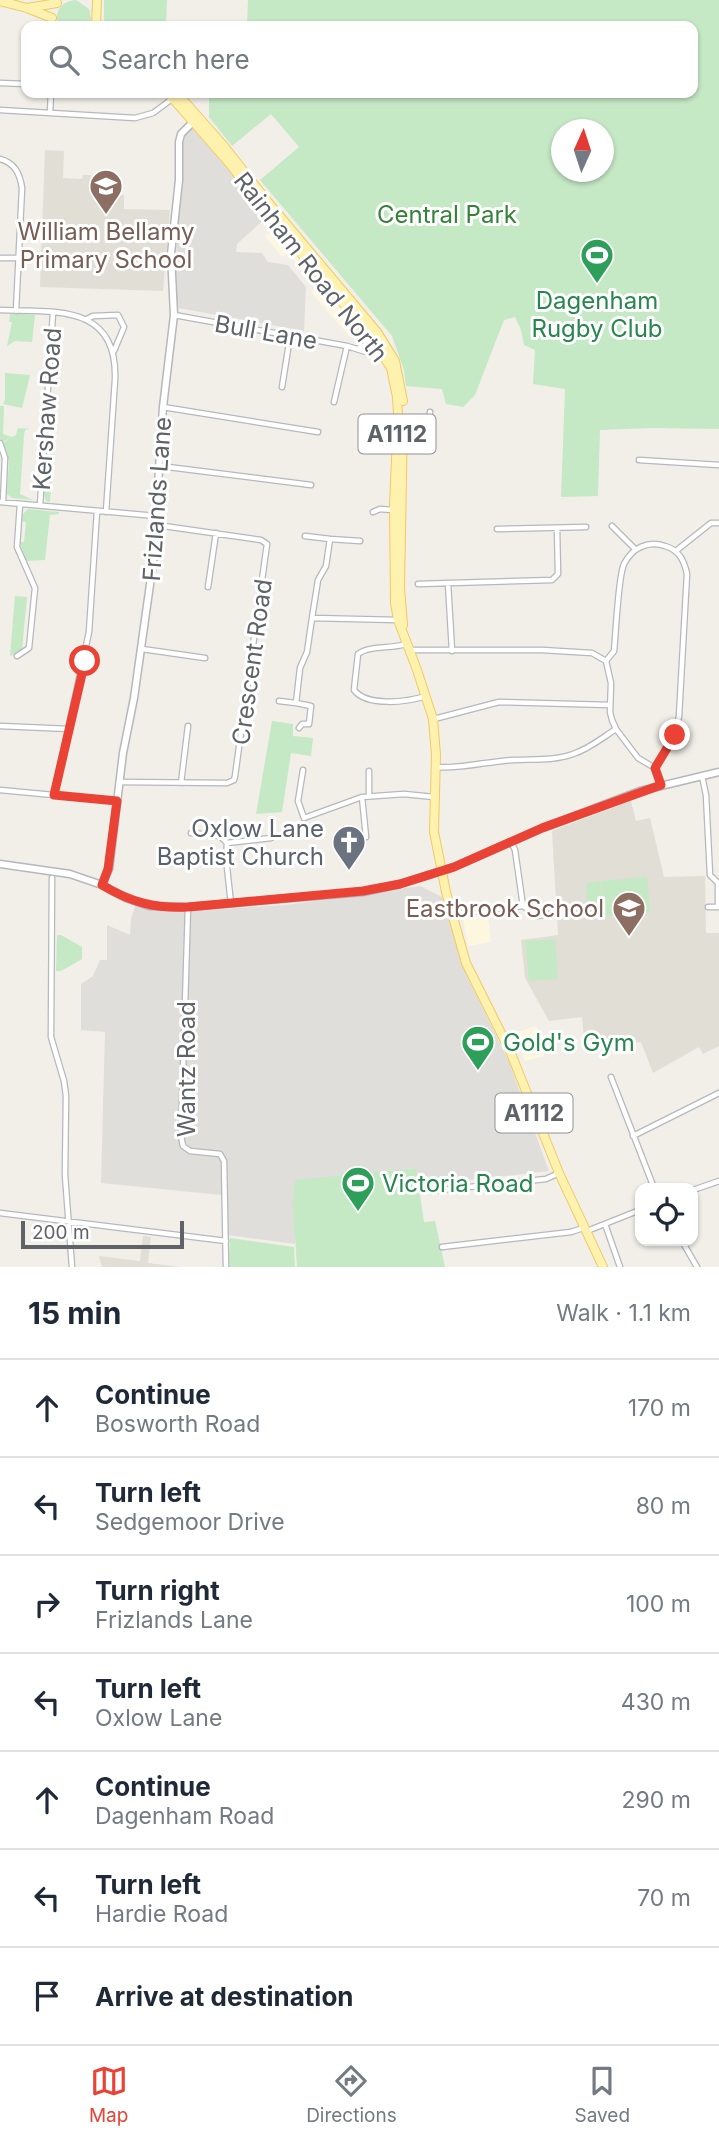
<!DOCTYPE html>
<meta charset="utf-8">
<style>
body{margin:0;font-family:Inter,sans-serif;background:#f6f6f7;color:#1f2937}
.controls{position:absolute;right:21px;bottom:21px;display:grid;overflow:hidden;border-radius:14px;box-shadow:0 2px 5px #0004}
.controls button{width:63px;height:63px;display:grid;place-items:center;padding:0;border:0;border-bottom:2px solid #e0e1e3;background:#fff;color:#1f2937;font:35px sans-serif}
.compass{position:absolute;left:551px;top:119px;width:63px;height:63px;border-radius:50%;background:#fff;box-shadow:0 2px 5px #0004;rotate:3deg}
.scale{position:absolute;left:21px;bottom:18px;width:163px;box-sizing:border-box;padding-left:7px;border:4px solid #5f6368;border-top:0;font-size:19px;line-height:24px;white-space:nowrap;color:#5f6368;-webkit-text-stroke:5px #fff;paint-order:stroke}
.stop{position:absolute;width:21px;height:21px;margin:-16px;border:5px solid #ea4335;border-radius:50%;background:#fff}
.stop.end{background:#ea4335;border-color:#fff;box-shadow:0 2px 7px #0008}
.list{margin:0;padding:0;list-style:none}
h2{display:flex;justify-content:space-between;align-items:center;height:91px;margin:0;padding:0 28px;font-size:30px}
h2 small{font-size:23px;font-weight:400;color:#747a83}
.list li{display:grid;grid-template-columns:46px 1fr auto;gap:21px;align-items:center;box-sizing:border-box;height:98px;padding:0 28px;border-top:2px solid #e0e1e3}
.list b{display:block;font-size:26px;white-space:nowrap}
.list p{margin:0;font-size:23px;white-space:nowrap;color:#747a83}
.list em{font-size:23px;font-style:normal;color:#747a83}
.icon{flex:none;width:38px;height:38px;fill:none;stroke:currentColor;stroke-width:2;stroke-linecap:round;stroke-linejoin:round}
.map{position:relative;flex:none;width:719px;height:1267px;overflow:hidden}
.search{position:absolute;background:#fff;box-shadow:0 2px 5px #0004;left:21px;right:21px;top:21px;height:77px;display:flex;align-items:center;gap:18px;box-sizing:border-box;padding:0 24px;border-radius:14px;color:#747a83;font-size:26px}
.sheet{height:777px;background:#fff}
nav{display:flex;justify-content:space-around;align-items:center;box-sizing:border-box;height:98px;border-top:2px solid #e0e1e3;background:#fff;font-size:19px;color:#747a83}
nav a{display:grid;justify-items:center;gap:4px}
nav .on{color:#ea4335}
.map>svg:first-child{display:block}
</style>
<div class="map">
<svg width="719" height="1267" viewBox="0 0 719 1267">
<rect width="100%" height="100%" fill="#f1efe8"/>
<!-- commercial -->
<path fill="#fef7e0" d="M 275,228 L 353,321 L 358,328 L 357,330 L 362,333 L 361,339 L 350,337 L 311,292 L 316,287 L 287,253 L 282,257 L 265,236 Z
M 487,909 L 491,942 L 468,946 L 462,912 Z
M 537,1026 L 544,1056 L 525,1061 L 514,1033 Z"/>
<!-- industrial -->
<path fill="#e0deda" d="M 194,126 L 204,142 L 269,215 L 237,244 L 236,252 L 262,253 L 268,262 L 288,265 L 306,287 L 304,331 L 173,307 L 183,143 L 186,129 Z
M 420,886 L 442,897 L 464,970 L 509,1062 L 549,1171 L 419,1186 L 415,1168 L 296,1181 L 295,1244 L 227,1235 L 221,1195 L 101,1183 L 105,1032 L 81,1030 L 81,984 L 93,976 L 100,960 L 107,960 L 107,925 L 130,935 L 131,918 L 136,904 L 186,911 L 286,905 Z"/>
<!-- education -->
<path fill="#e1ded6" d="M 45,150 L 64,151 L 63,178 L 82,179 L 83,175 L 91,175 L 91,194 L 124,195 L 124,209 L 170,210 L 163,291 L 40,287 Z
M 631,801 L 636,821 L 650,818 L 664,877 L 705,876 L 706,933 L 719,933 L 719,1046 L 703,1054 L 699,1047 L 653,1073 L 641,1042 L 585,1048 L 582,1017 L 549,1021 L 525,978 L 521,940 L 558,935 L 552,831 Z
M 143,1236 L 151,1237 L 148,1263 L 180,1267 L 102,1267 L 99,1256 L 140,1261 Z"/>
<!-- green -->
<path fill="#c5e8c5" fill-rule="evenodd" d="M 76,0 L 89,9 L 91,19 L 89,26 L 59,26 C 53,12 61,1 76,0 Z
M 104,0 L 167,0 L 166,26 L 104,26 Z
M 248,0 L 719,0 L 719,429 L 652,428 L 600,430 L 598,496 L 561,497 L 565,389 L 533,384 L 535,350 L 524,345 L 521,330 L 515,317 L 504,320 L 475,395 L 463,407 L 446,404 L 442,389 L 406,386 L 404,370 L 392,336 L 260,180 L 299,147 L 271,114 L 232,146 L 209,117 L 209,95 L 234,96 L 235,93 L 693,93 L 693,26 L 247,26 ZM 562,130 L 604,130 L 604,172 L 562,172 Z
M 10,314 L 35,315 L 32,342 L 15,341 L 7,346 L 12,322 L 9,322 Z
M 5,373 L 30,375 L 22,408 L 3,404 L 5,400 Z
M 0,406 L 4,406 L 3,434 L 12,437 L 16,435 L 18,428 L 30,429 L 25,430 L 24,435 L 20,494 L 33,500 L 12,498 L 7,494 L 9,461 L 3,443 L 11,437 L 3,442 L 0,438 Z
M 50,426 L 55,426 L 50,502 L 46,501 L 44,495 L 46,469 L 49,469 L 46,468 Z
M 28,509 L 59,512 L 59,514 L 50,515 L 45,560 L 26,561 L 20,542 L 24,542 L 26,522 L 22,521 L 23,514 Z
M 15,596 L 27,597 L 22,650 L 10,656 Z
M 272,721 L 293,724 L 293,736 L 313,738 L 311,756 L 291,753 L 282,812 L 256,814 Z
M 647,877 L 650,912 L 635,913 L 634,910 L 634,913 L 588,918 L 586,883 L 600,881 L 603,902 L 601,881 Z
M 57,935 L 61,935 L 82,947 L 82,959 L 61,971 L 56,971 Z
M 555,939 L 558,979 L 529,981 L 525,941 Z
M 416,1168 L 424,1222 L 435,1221 L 445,1267 L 297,1267 L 293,1206 L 295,1180 Z
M 230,1238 L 294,1247 L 295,1267 L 229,1267 Z"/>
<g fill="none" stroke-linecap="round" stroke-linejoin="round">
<defs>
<path id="minor" d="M 0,83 L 26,84
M 0,110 L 135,118 L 153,113 L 172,99
M 50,113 L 51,93
M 0,159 C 15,163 20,174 22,188 L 16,311
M 0,258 L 18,258
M 0,310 C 56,312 118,304 115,380 L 106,512
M 174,315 L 347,346 L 382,357
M 87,319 L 93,316 L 118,315 L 124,327 L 114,351
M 359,348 L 365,345 L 370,335
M 282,387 L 290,337
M 334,402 L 347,346
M 163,407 L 318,432
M 428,429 L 430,412
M 0,443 L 5,458 L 3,502
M 639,460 L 719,465
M 160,466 L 311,485
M 0,502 L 156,516
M 40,505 L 53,313
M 373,512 L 380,509 L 393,510
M 612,526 L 635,549
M 497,529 L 586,527
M 305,536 L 330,539 L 326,566 L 318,580 L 312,618
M 330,539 L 360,541
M 677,550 L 711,523 L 719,523
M 448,583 L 452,651
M 418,584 L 552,580 L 558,574 L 557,528
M 208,587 L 216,533
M 406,644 C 391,649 370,645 358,654 L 354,690 C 367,707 407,702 426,696
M 142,649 L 205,658
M 410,650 L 542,650 L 592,653 L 606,661 L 611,683 L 610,712 L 612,720 L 616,729 L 638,758 L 655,768 L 661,785
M 17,656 L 29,648 L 35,588 L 17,547 L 20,504
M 606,661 L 614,651 C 616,633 618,577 624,564 C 632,548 648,540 665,546 C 679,550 684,560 687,574 L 679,716 L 675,735 L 655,768
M 279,701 L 296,703
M 434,719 L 499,702 L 610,705
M 0,726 L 70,729
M 299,728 L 302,724 L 309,724 L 311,706 L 296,703 L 300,668 L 307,652 L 312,618 L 397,620
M 437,767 C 463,769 488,761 513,760 C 533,759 554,761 573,754 C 589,749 602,738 616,729
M 303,770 L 298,801 L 304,818 L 362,797 L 404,794 L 434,797
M 369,771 L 369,796
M 702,776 L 706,795 L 710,875 L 718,883 L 718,907
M 119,782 L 227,783 L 234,780 L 235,776 L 267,544 L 261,540 L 157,525
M 181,783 L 188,726
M 0,790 L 117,801
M 54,795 L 89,632 L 97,511
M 362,797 L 366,837
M 191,833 L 220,836 L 227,843
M 227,843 L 226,858 L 231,904
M 227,843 L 271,838
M 171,863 L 226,858
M 52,878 L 51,1037 L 64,1081 L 66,1096 L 65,1175 L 72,1267
M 523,906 L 537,916 L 549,914
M 188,907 L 181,1136 L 183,1146 L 190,1151 L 220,1154 L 224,1161 L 226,1267
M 708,907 L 718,907
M 453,914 L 523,906 L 515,850 L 511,842
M 611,1077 L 654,1188
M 633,1136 L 719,1093
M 693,1190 L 719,1181
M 431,1191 L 546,1179 L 559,1173
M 0,1213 L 226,1241
M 605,1224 L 620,1267
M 587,1231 L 640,1210
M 682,1241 L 697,1267
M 442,1247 L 571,1232 L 583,1228"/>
<path id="tertiary" d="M 0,864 L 70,874 L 102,885 L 126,898 L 149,906 L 188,907 L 363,892 L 400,884 L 454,867 L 543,828 L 640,791 L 719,772
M 102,885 L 109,869 L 123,753 L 134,698 L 153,563 L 163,407 L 174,315 L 171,254 L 179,180 L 179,142 L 181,134 L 196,119"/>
<path id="primary" d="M 0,1 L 27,8 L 52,18
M 27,8 L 57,3
M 96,26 L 97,0
M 168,93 L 230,164 L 267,213 L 370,335 L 391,368 L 397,397 L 398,414 L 394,505 L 395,603 L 398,620 L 417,670 L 433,719 L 436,755 L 434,832 L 446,892 L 466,963 L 510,1051 L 559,1173 L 603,1267
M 177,93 L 223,145 L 268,202 L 377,332 L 395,361 L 403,401
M 403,625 L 400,588 L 403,421"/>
</defs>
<!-- minor casing -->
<use href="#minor" stroke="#b5b8bc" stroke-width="7"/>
<!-- tertiary casing -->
<use href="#tertiary" stroke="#b5b8bc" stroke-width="9"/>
<!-- primary casing -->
<use href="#primary" stroke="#f2c960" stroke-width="10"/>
<!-- minor -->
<use href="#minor" stroke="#fff" stroke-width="4.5"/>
<!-- tertiary -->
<use href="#tertiary" stroke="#fff" stroke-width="6"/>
<!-- primary -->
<use href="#primary" stroke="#fff2af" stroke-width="8"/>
</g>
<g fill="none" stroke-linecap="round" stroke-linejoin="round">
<!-- route -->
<path stroke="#ea4335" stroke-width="9" d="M 85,661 L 54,795 L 117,801 L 108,869 L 102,885 C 130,902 156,909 188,907 L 363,891 L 400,884 L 454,867 L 542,828 L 661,785 L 655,768 L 675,735"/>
</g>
<!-- icons -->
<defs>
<symbol id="school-pin" viewBox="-11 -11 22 30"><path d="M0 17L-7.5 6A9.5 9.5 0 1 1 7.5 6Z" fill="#8d6e63" stroke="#fff"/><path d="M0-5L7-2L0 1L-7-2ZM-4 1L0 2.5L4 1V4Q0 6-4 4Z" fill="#fff"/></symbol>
<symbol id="stadium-pin" viewBox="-11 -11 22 30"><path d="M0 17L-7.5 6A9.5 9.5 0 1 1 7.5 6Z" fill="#2e9e5b" stroke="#fff"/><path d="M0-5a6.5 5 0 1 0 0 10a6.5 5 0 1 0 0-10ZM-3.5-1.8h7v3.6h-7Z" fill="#fff"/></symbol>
<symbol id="church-pin" viewBox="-11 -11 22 30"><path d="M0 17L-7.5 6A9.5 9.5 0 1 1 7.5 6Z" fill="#6b7280" stroke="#fff"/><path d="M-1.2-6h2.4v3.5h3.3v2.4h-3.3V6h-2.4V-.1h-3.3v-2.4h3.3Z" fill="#fff"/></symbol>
</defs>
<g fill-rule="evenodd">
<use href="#school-pin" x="87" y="167" width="38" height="52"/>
<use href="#stadium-pin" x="578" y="236" width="38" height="52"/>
<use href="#church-pin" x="330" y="823" width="38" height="52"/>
<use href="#school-pin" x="610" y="889" width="38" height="52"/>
<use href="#stadium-pin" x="459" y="1023" width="38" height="52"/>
<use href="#stadium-pin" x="339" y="1164" width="38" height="52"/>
</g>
<g text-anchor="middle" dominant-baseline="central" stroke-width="6" stroke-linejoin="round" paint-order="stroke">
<!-- shield labels -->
<g fill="#fff" stroke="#8f9295" stroke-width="2">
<rect x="358.5" y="414.5" width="77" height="39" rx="5"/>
<rect x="495.5" y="1093.5" width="77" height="39" rx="5"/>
</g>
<g font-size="23" font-weight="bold" fill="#5f6368">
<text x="397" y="434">A1112</text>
<text x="534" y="1113">A1112</text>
</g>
<!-- park labels -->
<g font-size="24" fill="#348238" stroke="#fff">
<text x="447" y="214">Central Park</text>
</g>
<!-- education labels -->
<g font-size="24" fill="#785e54" stroke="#fff">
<text x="106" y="231">William Bellamy<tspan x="106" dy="28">Primary School</tspan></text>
<text x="604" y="908" text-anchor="end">Eastbrook School</text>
</g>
<!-- street labels -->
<g font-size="24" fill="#5f6368" stroke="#fff">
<text transform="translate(311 267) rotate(52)">Rainham Road North</text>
<text transform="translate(266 332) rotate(10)">Bull Lane</text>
<text transform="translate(47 409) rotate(-86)">Kershaw Road</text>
<text transform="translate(157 499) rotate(-86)">Frizlands Lane</text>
<text transform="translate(252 662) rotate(-82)">Crescent Road</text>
<text transform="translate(186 1069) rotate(-90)">Wantz Road</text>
</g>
<!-- leisure labels -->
<g font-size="24" fill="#27864d" stroke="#fff" text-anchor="start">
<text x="597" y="300" text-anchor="middle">Dagenham<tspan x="597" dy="28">Rugby Club</tspan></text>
<text x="503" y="1042">Gold's Gym</text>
<text x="382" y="1183">Victoria Road</text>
</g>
<!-- worship labels -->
<g font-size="24" fill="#5b616d" stroke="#fff" text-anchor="end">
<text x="324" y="828">Oxlow Lane<tspan x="324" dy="28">Baptist Church</tspan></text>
</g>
</g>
</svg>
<div class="controls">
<button><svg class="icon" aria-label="locate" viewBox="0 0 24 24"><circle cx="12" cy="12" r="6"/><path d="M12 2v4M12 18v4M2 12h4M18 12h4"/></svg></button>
</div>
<svg class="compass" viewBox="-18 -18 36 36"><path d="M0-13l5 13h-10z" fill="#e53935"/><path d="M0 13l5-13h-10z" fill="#747a83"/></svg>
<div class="scale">200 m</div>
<div class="stop" style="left:85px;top:661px"></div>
<div class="stop end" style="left:675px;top:735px"></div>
<div class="search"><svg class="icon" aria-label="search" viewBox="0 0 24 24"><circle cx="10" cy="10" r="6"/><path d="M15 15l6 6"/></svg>Search here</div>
</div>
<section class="sheet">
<h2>15 min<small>Walk · 1.1 km</small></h2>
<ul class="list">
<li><svg class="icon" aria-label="ahead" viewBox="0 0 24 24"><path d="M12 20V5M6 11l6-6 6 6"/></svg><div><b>Continue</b><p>Bosworth Road</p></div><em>170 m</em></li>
<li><svg class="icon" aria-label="left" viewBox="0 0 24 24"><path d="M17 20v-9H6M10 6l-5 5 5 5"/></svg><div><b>Turn left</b><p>Sedgemoor Drive</p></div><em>80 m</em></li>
<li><svg class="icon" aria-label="right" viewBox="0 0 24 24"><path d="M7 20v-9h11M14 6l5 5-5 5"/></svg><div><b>Turn right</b><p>Frizlands Lane</p></div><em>100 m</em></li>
<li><svg class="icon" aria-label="left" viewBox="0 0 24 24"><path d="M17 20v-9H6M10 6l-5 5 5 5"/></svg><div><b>Turn left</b><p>Oxlow Lane</p></div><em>430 m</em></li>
<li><svg class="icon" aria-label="ahead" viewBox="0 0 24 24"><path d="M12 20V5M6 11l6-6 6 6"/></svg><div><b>Continue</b><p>Dagenham Road</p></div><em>290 m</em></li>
<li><svg class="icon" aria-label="left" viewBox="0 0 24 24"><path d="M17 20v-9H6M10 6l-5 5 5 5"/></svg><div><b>Turn left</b><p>Hardie Road</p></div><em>70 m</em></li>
<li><svg class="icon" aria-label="arrive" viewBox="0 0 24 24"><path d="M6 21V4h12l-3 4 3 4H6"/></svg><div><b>Arrive at destination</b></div></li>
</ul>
</section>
<nav>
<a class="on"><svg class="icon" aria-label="map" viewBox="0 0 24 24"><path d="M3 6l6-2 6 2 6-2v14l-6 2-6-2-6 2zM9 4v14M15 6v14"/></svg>Map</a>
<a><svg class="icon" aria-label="directions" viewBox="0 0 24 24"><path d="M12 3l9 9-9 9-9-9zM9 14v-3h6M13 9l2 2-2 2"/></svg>Directions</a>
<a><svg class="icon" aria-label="saved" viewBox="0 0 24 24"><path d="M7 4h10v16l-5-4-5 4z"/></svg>Saved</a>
</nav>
